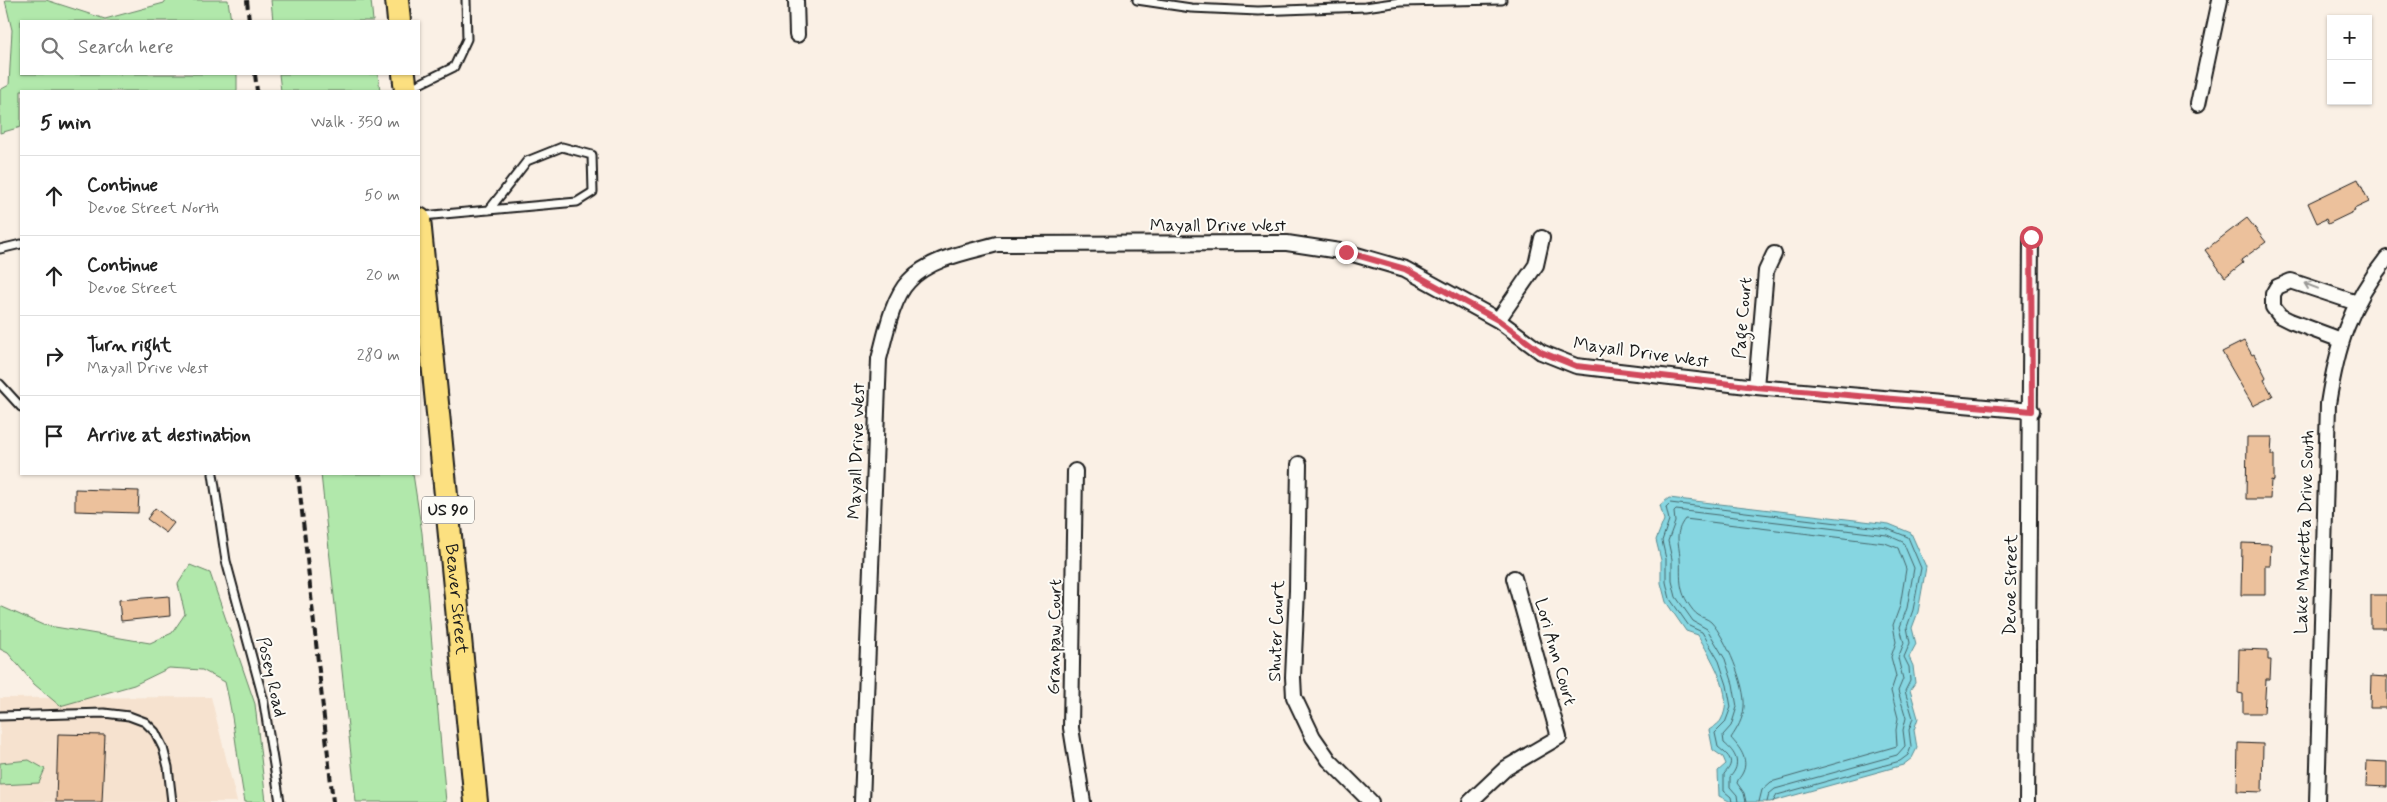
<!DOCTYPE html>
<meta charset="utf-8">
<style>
body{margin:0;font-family:Mynerve,sans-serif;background:#f6f6f6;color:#222}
.controls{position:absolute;right:15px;top:15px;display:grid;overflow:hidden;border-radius:0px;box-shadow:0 1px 4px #0004}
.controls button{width:45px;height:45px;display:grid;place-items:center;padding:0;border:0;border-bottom:1px solid #e0e0e0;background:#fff;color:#222;font:25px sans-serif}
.stop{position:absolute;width:15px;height:15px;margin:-11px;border:4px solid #d1495b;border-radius:50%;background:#fff}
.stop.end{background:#d1495b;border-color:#fff;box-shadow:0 1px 5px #0008}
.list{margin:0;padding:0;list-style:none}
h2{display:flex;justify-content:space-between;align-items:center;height:65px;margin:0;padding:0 20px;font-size:21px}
h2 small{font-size:16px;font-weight:400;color:#767676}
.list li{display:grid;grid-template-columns:32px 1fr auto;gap:15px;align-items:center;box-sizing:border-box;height:80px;padding:0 20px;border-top:1px solid #e0e0e0}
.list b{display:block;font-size:19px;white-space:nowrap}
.list p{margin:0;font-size:16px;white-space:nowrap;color:#767676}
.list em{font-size:16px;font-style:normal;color:#767676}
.icon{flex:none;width:28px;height:28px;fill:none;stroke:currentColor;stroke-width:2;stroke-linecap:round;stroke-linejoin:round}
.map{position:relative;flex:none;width:2387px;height:802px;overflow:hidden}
.search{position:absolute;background:#fff;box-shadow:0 1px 4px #0004;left:20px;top:20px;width:400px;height:55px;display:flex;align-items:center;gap:12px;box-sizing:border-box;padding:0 18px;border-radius:0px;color:#767676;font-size:19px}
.panel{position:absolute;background:#fff;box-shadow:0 1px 4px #0004;left:20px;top:90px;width:400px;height:385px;border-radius:0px}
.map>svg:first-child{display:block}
</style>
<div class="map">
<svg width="2387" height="802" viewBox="0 0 2387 802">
<rect width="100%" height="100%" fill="#faf0e5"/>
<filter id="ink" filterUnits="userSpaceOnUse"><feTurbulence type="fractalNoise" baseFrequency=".02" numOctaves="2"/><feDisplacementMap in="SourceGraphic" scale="10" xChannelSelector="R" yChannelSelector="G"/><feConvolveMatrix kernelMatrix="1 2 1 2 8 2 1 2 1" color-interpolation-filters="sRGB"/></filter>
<g filter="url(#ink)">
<!-- built -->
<path fill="#f6e2cf" d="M 211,697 L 237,802 L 0,802 L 0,698 Z"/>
<!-- green -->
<path fill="#b1e8ab" stroke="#668264" d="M 5,0 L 46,0 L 105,19 L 164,3 L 166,0 L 228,0 L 231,21 L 21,21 L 21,74 L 237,74 L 237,91 L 21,91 L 21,127 L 0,133 L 0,90 L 9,85 L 12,30 Z
M 271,0 L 371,0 L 373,21 L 273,21 Z
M 279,74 L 378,74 L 380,91 L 281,91 Z
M 321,474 L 413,474 L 422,533 L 446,802 L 356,802 Z
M 190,565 L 210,573 L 255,704 L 266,802 L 245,802 C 237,762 235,722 225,682 L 202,670 L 169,668 L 134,685 L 60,706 L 34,684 L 8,653 L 0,649 L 0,606 L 43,625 L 150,643 L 172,633 L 185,614 L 178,584 Z
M 29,760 L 45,769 L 39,783 L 0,785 L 0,763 Z"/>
<!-- water -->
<path fill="#86d6e1" stroke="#5c8c92" d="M 1669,498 L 1889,524 L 1911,533 L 1926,567 L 1918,612 L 1912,628 L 1916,644 L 1909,657 L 1913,666 L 1915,683 L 1910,690 L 1918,718 L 1914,730 L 1917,748 L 1912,758 L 1903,765 L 1770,802 L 1731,802 L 1719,796 L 1718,771 L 1726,764 L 1723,757 L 1713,750 L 1709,730 C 1713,727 1719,724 1721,720 C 1736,695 1709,656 1698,635 L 1686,631 L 1666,602 L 1661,583 L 1661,560 L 1656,540 L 1664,520 L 1660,505 Z"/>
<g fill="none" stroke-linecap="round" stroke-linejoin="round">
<!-- shore -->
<path stroke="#46666b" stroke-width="1" d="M 1732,802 L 1731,797 L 1724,791 L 1724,774 C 1736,761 1730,757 1718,747 L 1715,733 L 1725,723 L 1731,707 L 1727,685 L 1719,661 L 1702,632 L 1689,626 L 1670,599 L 1666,582 L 1666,559 L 1662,541 L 1669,520 L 1666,507 L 1670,503 L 1888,529 L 1908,537 L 1921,568 L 1913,610 L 1907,627 L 1910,643 L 1904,657 L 1909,667 L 1910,681 L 1905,691 L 1913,718 L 1909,730 L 1911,747 L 1908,755 L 1900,761 L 1777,795 L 1773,802
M 1738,802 L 1737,795 L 1730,787 L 1730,777 C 1742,764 1736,753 1724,743 L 1723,735 L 1731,726 L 1737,707 L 1733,684 L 1725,659 L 1707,629 L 1693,621 L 1676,597 L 1672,581 L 1672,559 L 1668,541 L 1675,522 L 1674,512 L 1676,510 L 1887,535 L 1903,542 L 1914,568 L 1907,608 L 1900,627 L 1904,643 L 1898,658 L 1903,679 L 1898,691 L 1906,718 L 1903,730 L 1905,746 L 1897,755 L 1775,789 L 1769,794 L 1767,802
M 1746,802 L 1744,793 L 1737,783 C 1738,778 1741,777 1743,772 C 1749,759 1739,747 1731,738 C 1737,729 1743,719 1744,707 C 1746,686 1726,638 1711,622 C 1707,618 1702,618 1698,615 C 1692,611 1685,599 1683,593 C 1679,581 1681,570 1680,558 C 1679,543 1674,533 1685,519 L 1885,543 L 1898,548 L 1906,569 L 1900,606 L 1893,625 L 1896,642 L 1891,657 L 1896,676 L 1891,691 L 1898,718 L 1896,730 L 1897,746 L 1771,782 L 1762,790 L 1759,802"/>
</g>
<!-- building -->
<path fill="#ecc19c" stroke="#1c1c1c" d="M 2358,179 L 2369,202 L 2354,209 L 2355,211 L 2328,224 L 2326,219 L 2317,223 L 2308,203 Z
M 2247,218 L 2266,242 L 2241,260 L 2243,263 L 2225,277 L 2205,250 Z
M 2244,341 L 2252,355 L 2254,354 L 2266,377 L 2264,380 L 2273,396 L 2253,406 L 2222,352 Z
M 2247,437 L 2272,437 L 2271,455 L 2274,455 L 2274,481 L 2271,480 L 2270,499 L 2246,499 Z
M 75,489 L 139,491 L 138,513 L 75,511 Z
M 155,508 L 174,523 L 166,533 L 147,519 Z
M 2242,543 L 2271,544 L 2270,566 L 2265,566 L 2265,595 L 2241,595 Z
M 2371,595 L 2387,595 L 2387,628 L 2371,628 Z
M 169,596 L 170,616 L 121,621 L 119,600 Z
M 2239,649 L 2268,650 L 2268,660 L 2271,660 L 2270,679 L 2266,679 L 2264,713 L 2243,713 L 2243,694 L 2238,693 Z
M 2371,676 L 2387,677 L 2387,708 L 2370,708 Z
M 58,734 L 105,735 L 102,802 L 56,802 Z
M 2238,743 L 2263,744 L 2262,792 L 2237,791 Z
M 2367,761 L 2387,762 L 2387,787 L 2366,786 Z"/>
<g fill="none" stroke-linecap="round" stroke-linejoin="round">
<defs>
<path id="lane" d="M 1137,0 L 1191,8 L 1258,11 L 1365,7 L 1400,2 L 1502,0
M 409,89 L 454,67 L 467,39 L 466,0
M 422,216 L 577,202 L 593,192 L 592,155 L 562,147 L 527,161 L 489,210
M 0,249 L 21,244
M 0,384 L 21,407
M 213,474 L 226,561 L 263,698 L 280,802
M 0,716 L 104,713 L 129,716 L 145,722 L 155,732 L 163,748 L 168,767 L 172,802"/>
<path id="street" d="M 796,0 L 797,35
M 2198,104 L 2220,0
M 1498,320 L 1536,265 L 1542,238
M 2341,340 L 2290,321 L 2280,316 L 2273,307 L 2273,294 L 2277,287 L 2291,281 L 2357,303
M 1756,387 L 1766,271 L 1774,254
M 1299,464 L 1297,590 L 1293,677 L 1294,697 L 1313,737 L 1329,760 L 1371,802
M 1075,471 L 1071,728 L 1083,802
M 862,802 L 879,359 C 885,337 892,298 909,281 C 930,258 968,252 997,244 L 1287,243 L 1346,252 L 1405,269 L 1498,320 L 1541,352 L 1576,366 L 1756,387 L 2032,411
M 1470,802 L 1506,768 L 1559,737 L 1514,578
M 2027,802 L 2031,237
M 2317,802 L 2328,404 C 2337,347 2349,305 2387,258"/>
<g id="primary">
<path d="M 397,0 L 399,21"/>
<path d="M 404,74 L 406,91"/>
<path id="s1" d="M 419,219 L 476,802"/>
</g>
</defs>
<!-- lane casing -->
<use href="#lane" stroke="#1c1c1c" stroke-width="11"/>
<!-- street casing -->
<use href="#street" stroke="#1c1c1c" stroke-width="18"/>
<!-- primary casing -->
<use href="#primary" stroke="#1c1c1c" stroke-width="26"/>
<!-- lane -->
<use href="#lane" stroke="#fdfcf7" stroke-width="7"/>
<!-- street -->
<use href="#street" stroke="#fdfcf7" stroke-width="14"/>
<!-- primary -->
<use href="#primary" stroke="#fce080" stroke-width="22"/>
<!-- rail -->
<path stroke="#1c1c1c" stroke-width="4" stroke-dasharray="8 4" stroke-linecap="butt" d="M 247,0 L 249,21
M 255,74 L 257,91
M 298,474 L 333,802"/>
</g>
<!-- one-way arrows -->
<defs><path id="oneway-shaft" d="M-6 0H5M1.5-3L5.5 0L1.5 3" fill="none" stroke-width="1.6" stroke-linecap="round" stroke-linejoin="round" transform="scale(1.25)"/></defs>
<use stroke="#989794" href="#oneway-shaft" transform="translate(2311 286) rotate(-159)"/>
</g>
<g fill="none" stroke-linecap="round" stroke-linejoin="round" filter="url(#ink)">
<!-- route -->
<path stroke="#d1495b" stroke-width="6" d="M 1346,252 L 1405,269 L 1498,320 L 1541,352 L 1576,366 L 1756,387 L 2032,411 L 2031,237"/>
</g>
<g text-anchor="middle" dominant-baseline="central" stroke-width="4" stroke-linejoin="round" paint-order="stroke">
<!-- shield labels -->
<rect fill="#fdfcf7" stroke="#605f5e" stroke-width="1" x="422" y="496.5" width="52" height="27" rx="4"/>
<g font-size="16" font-weight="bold" fill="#1c1c1c">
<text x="448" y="510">US 90</text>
</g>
<!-- street labels -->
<g font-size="18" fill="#1c1c1c" stroke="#fdfcf7">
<text x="1218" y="226">Mayall Drive West</text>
<text transform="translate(1743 318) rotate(-85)">Page Court</text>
<text transform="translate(1641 353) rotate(8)">Mayall Drive West</text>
<text transform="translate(857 451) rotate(-88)">Mayall Drive West</text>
<text transform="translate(2305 532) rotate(-88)">Lake Marietta Drive South</text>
<text transform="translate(2011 585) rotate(-89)">Devoe Street</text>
<text stroke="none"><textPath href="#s1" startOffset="382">Beaver Street</textPath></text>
<text transform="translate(1277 631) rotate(-88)">Shuter Court</text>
<text transform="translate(1055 637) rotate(-89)">Granpaw Court</text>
<text transform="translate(1555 652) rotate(74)">Lori Ann Court</text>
<text transform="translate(271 677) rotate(77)">Posey Road</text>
</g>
</g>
</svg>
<div class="controls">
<button>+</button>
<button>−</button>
</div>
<div class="stop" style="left:2031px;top:237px"></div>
<div class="stop end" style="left:1346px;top:252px"></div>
<div class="search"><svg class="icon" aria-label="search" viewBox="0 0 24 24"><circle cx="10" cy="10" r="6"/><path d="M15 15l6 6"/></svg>Search here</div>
<section class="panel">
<h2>5 min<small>Walk · 350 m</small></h2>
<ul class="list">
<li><svg class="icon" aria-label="ahead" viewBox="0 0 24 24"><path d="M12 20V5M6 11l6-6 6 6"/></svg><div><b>Continue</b><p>Devoe Street North</p></div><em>50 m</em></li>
<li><svg class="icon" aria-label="ahead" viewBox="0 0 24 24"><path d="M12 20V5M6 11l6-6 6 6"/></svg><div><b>Continue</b><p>Devoe Street</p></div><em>20 m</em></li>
<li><svg class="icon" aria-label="right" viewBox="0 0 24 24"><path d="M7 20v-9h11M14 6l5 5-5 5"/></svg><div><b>Turn right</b><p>Mayall Drive West</p></div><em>280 m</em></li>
<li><svg class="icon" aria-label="arrive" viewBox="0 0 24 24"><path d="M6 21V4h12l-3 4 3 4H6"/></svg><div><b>Arrive at destination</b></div></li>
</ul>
</section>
</div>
